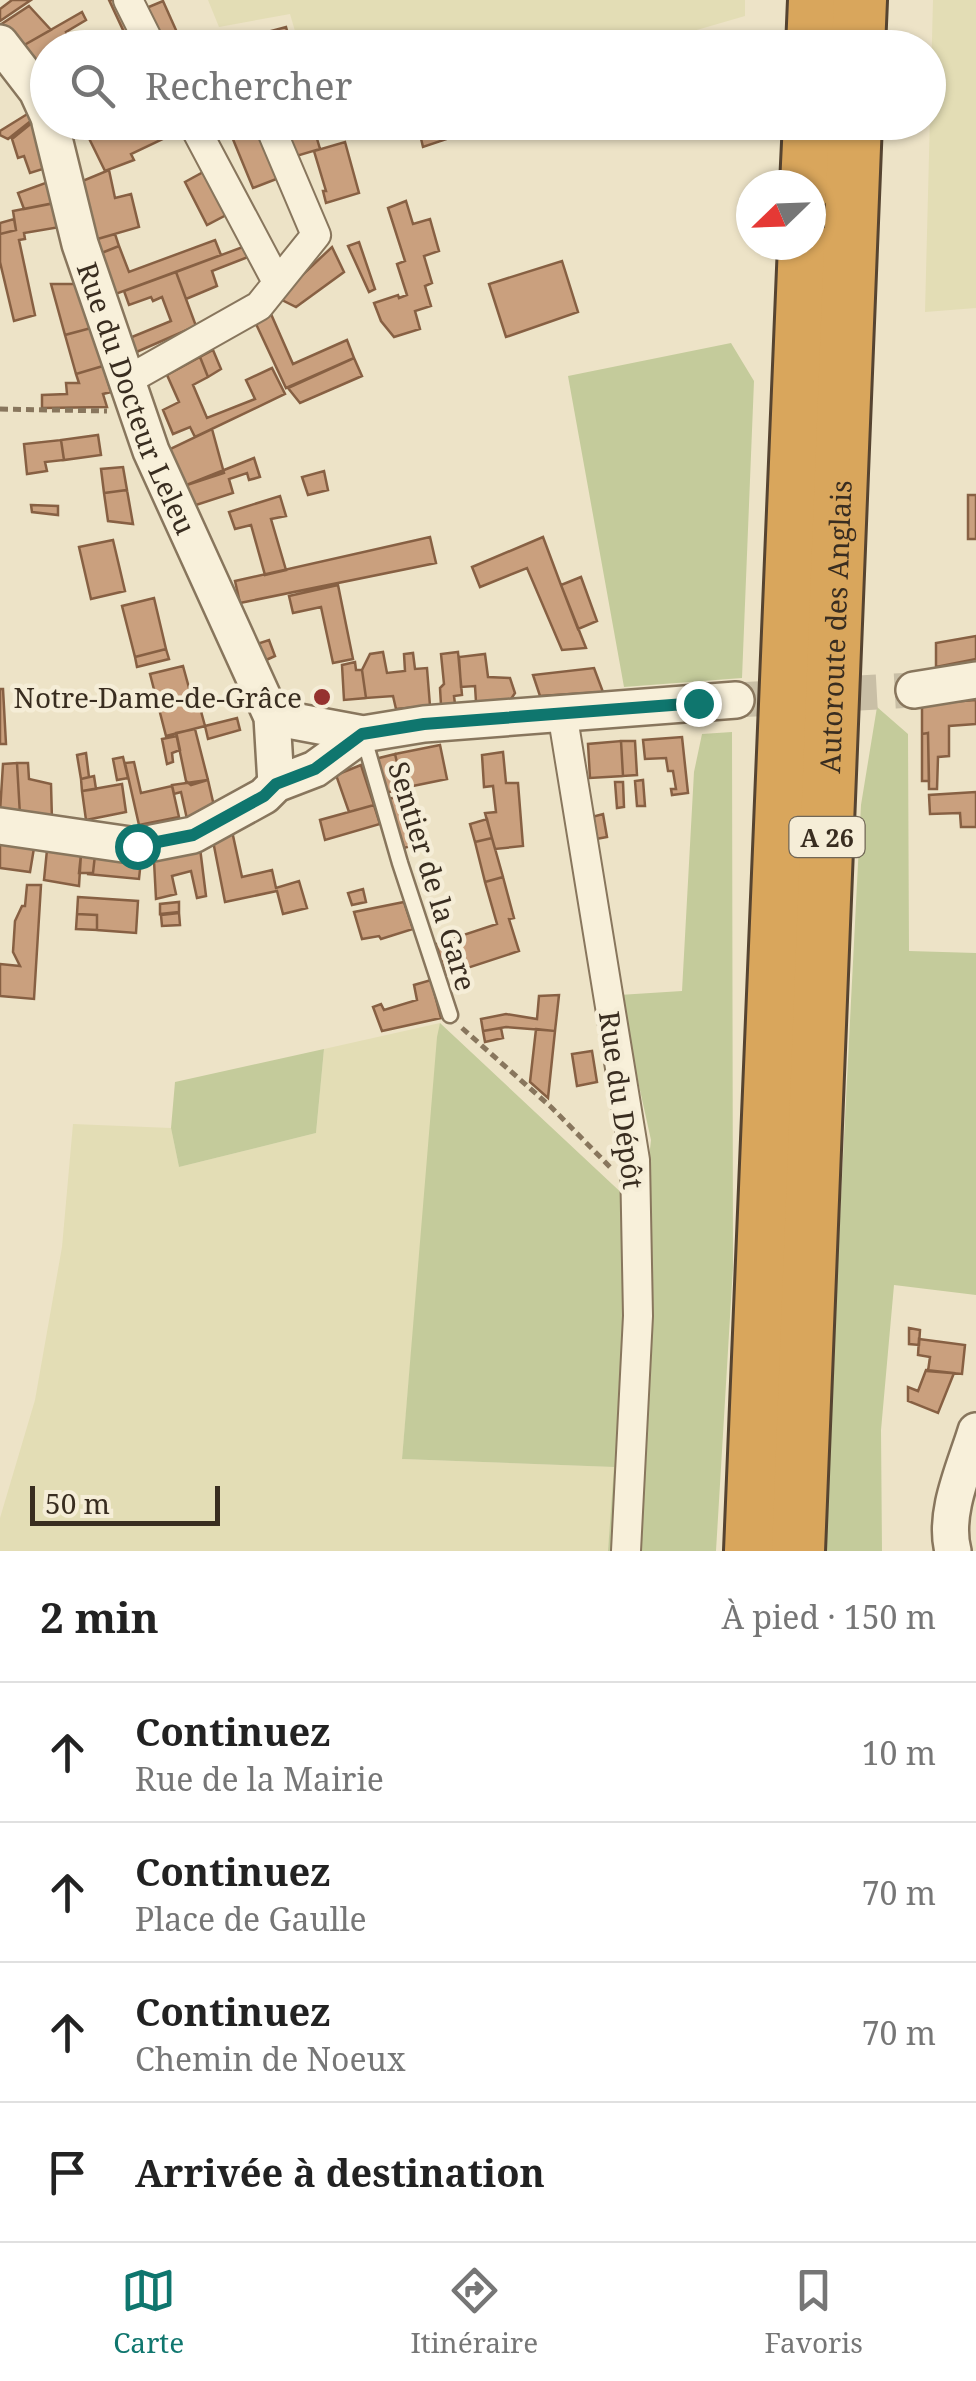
<!DOCTYPE html>
<html lang="fr">
<meta charset="utf-8">
<style>
body{margin:0;font-family:"Noto Serif",serif;background:#f2f2f2;color:#222}
.compass{position:absolute;left:736px;top:170px;width:90px;height:90px;border-radius:50%;background:#fff;box-shadow:0 2px 8px #0004;rotate:247deg}
.scale{position:absolute;left:30px;bottom:25px;width:190px;box-sizing:border-box;padding-left:10px;border:5px solid #392d20;border-top:0;font-size:28px;line-height:35px;white-space:nowrap;color:#392d20;-webkit-text-stroke:8px #f5edd7;paint-order:stroke}
.stop{position:absolute;width:30px;height:30px;margin:-22px;border:8px solid #0f766e;border-radius:50%;background:#fff}
.stop.end{background:#0f766e;border-color:#fff;box-shadow:0 2px 10px #0008}
.list{margin:0;padding:0;list-style:none}
h2{display:flex;justify-content:space-between;align-items:center;height:130px;margin:0;padding:0 40px;font-size:42px}
h2 small{font-size:32px;font-weight:400;color:#767676}
.list li{display:grid;grid-template-columns:65px 1fr auto;gap:30px;align-items:center;box-sizing:border-box;height:140px;padding:0 40px;border-top:2px solid #e0e0e0}
.list b{display:block;font-size:38px;white-space:nowrap}
.list p{margin:0;font-size:32px;white-space:nowrap;color:#767676}
.list em{font-size:32px;font-style:normal;color:#767676}
.icon{flex:none;width:55px;height:55px;fill:none;stroke:currentColor;stroke-width:2;stroke-linecap:round;stroke-linejoin:round}
.map{position:relative;flex:none;width:976px;height:1551px;overflow:hidden}
.search{position:absolute;background:#fff;box-shadow:0 2px 8px #0004;left:30px;right:30px;top:30px;height:110px;display:flex;align-items:center;gap:25px;box-sizing:border-box;padding:0 35px;border-radius:55px;color:#767676;font-size:38px}
.sheet{height:690px;background:#fff}
nav{display:flex;justify-content:space-around;align-items:center;box-sizing:border-box;height:140px;border-top:2px solid #e0e0e0;background:#fff;font-size:28px;color:#767676}
nav a{display:grid;justify-items:center;gap:5px}
nav .on{color:#0f766e}
.map>svg:first-child{display:block}
</style>
<div class="map">
<svg width="976" height="1551" viewBox="0 0 976 1551">
<rect width="100%" height="100%" fill="#ede3c7"/>
<!-- farmland -->
<path fill="#e3ddb5" d="M 208,0 L 745,0 L 745,16 L 638,47 L 300,48 L 290,14 L 219,27 Z
M 933,0 L 976,0 L 976,308 L 925,312 Z
M 440,1023 L 402,1459 L 615,1467 L 608,1551 L 0,1551 L 0,1518 L 35,1400 L 62,1247 L 73,1124 L 171,1128 L 179,1167 L 316,1133 L 324,1049 Z"/>
<!-- green -->
<path fill="#c4cb9b" d="M 731,343 L 754,381 L 742,678 L 624,687 L 568,376 Z
M 877,707 L 908,734 L 909,951 L 976,953 L 976,1295 L 894,1285 L 881,1430 L 882,1551 L 823,1551 L 861,805 Z
M 732,732 L 733,1267 L 716,1551 L 608,1551 L 614,1467 L 402,1459 L 437,1037 L 440,1023 L 643,1213 L 651,1140 L 619,995 L 682,991 L 694,772 L 702,734 Z
M 324,1049 L 316,1133 L 179,1167 L 171,1128 L 175,1082 Z"/>
<!-- building -->
<path fill="#caa07e" stroke="#876043" stroke-width="2.5" d="M 12,0 L 31,0 L 0,21 L 0,9 Z
M 109,0 L 122,0 L 141,39 L 130,45 Z
M 163,1 L 184,48 L 163,48 L 144,9 Z
M 29,6 L 51,30 L 19,48 L 0,25 Z
M 82,12 L 86,20 L 66,32 L 70,39 L 62,43 L 65,48 L 48,48 L 48,82 L 19,48 Z
M 286,27 L 290,41 L 294,40 L 296,48 L 225,48 L 223,44 Z
M 29,113 L 32,120 L 8,139 L 0,135 L 0,131 Z
M 33,122 L 46,168 L 30,173 L 24,156 L 18,158 L 12,139 Z
M 81,122 L 183,122 L 186,128 L 131,154 L 134,160 L 105,171 Z
M 281,122 L 312,122 L 320,149 L 293,157 Z
M 417,122 L 497,122 L 423,147 Z
M 256,124 L 279,178 L 253,188 L 230,132 Z
M 345,142 L 359,193 L 326,203 L 323,191 L 326,191 L 314,151 Z
M 109,170 L 115,198 L 131,194 L 139,227 L 94,240 L 80,182 Z
M 207,170 L 230,213 L 207,225 L 185,182 Z
M 48,182 L 55,203 L 24,209 L 18,193 Z
M 406,201 L 413,224 L 430,219 L 439,251 L 424,256 L 432,283 L 425,286 L 431,306 L 415,311 L 420,329 L 394,337 L 381,321 L 374,303 L 398,295 L 399,298 L 407,295 L 397,264 L 405,261 L 388,208 Z
M 59,202 L 60,227 L 24,233 L 25,239 L 19,240 L 35,315 L 14,321 L 0,262 L 0,234 L 16,230 L 13,211 Z
M 14,219 L 16,230 L 0,234 L 0,223 Z
M 115,234 L 119,246 L 99,254 L 94,240 Z
M 215,240 L 221,255 L 113,295 L 99,254 L 119,246 L 129,272 Z
M 359,242 L 375,289 L 369,292 L 348,246 Z
M 248,245 L 253,255 L 212,271 L 217,286 L 186,299 L 176,272 Z
M 332,247 L 344,272 L 296,307 L 278,298 Z
M 562,261 L 578,312 L 506,337 L 489,284 Z
M 176,272 L 196,326 L 132,354 L 127,339 L 171,321 L 162,297 L 153,301 L 151,297 L 129,305 L 124,291 Z
M 51,284 L 78,284 L 91,328 L 65,335 Z
M 271,314 L 293,364 L 347,340 L 354,358 L 286,388 L 256,324 Z
M 91,328 L 103,366 L 76,374 L 65,335 Z
M 213,350 L 221,369 L 208,377 L 200,357 Z
M 200,357 L 208,377 L 193,385 L 207,418 L 255,399 L 246,380 L 272,368 L 285,394 L 195,437 L 190,427 L 173,434 L 163,410 L 179,402 L 167,375 Z
M 354,358 L 362,376 L 300,403 L 288,388 Z
M 103,366 L 111,392 L 103,394 L 107,407 L 42,408 L 42,395 L 67,394 L 66,383 L 79,383 L 76,374 Z
M 212,429 L 224,473 L 184,486 L 168,450 Z
M 98,435 L 101,455 L 64,460 L 61,440 Z
M 61,440 L 64,460 L 45,462 L 47,471 L 27,474 L 24,444 Z
M 254,458 L 260,477 L 249,480 L 247,473 L 229,479 L 233,493 L 193,506 L 184,486 Z
M 123,467 L 127,490 L 104,493 L 101,469 Z
M 324,471 L 328,490 L 308,495 L 302,477 Z
M 127,490 L 133,524 L 108,521 L 104,493 Z
M 968,495 L 976,495 L 976,539 L 968,539 Z
M 280,496 L 286,516 L 271,519 L 286,570 L 265,575 L 251,525 L 235,529 L 229,512 Z
M 31,505 L 58,506 L 58,515 L 32,512 Z
M 430,537 L 436,563 L 240,603 L 235,581 Z
M 543,537 L 561,585 L 586,648 L 562,650 L 527,568 L 480,587 L 472,567 Z
M 113,540 L 125,591 L 91,599 L 79,547 Z
M 581,577 L 597,621 L 578,629 L 561,585 Z
M 338,585 L 353,659 L 333,663 L 321,607 L 293,613 L 289,596 Z
M 154,598 L 166,649 L 135,657 L 122,606 Z
M 976,636 L 976,659 L 936,667 L 936,643 Z
M 269,640 L 275,656 L 264,661 L 257,644 Z
M 166,649 L 169,659 L 137,667 L 135,657 Z
M 383,652 L 387,673 L 405,671 L 404,654 L 413,653 L 415,669 L 427,668 L 430,706 L 396,709 L 393,696 L 366,698 L 362,670 L 370,654 Z
M 458,652 L 462,695 L 454,696 L 455,704 L 441,705 L 440,688 L 444,684 L 441,654 Z
M 485,654 L 488,677 L 510,678 L 515,693 L 511,699 L 476,702 L 475,686 L 461,687 L 459,657 Z
M 355,662 L 356,670 L 362,670 L 366,698 L 344,700 L 342,665 Z
M 183,666 L 194,706 L 199,704 L 205,726 L 166,736 L 150,674 Z
M 594,668 L 603,692 L 540,696 L 533,675 Z
M 0,689 L 3,689 L 6,744 L 0,744 Z
M 976,700 L 976,724 L 949,726 L 949,756 L 938,757 L 937,789 L 929,789 L 928,733 L 922,734 L 922,704 Z
M 237,718 L 240,730 L 208,739 L 205,726 Z
M 195,729 L 208,780 L 191,785 L 186,781 L 176,733 Z
M 928,733 L 929,781 L 922,781 L 922,734 Z
M 177,736 L 180,750 L 172,753 L 173,762 L 167,764 L 162,739 Z
M 682,737 L 688,793 L 672,795 L 671,789 L 676,789 L 673,771 L 668,771 L 666,758 L 645,759 L 643,740 Z
M 621,741 L 623,776 L 590,778 L 588,744 Z
M 621,741 L 635,741 L 637,775 L 623,776 Z
M 440,745 L 447,779 L 403,788 L 395,754 Z
M 503,752 L 506,783 L 518,783 L 523,846 L 495,849 L 485,813 L 496,812 L 493,786 L 484,787 L 482,755 Z
M 86,753 L 89,777 L 81,779 L 77,755 Z
M 395,754 L 403,788 L 386,793 L 375,759 Z
M 123,757 L 128,778 L 117,780 L 113,759 Z
M 134,762 L 141,793 L 172,786 L 179,817 L 139,825 L 125,763 Z
M 17,763 L 20,815 L 0,812 L 3,764 Z
M 17,763 L 28,763 L 29,779 L 51,784 L 52,820 L 20,815 Z
M 361,765 L 374,805 L 349,812 L 336,775 Z
M 94,776 L 96,789 L 82,791 L 81,779 Z
M 208,780 L 214,806 L 187,819 L 181,792 L 174,794 L 172,785 Z
M 643,780 L 645,806 L 637,806 L 635,781 Z
M 615,782 L 623,782 L 624,807 L 617,808 Z
M 122,784 L 126,812 L 86,820 L 82,791 Z
M 976,792 L 976,827 L 961,827 L 960,813 L 930,814 L 929,795 Z
M 397,797 L 411,846 L 404,848 L 388,799 Z
M 374,805 L 380,824 L 325,840 L 320,820 Z
M 603,814 L 607,837 L 596,839 L 592,817 Z
M 487,819 L 492,838 L 475,842 L 470,824 Z
M 232,831 L 242,877 L 272,870 L 276,888 L 299,881 L 307,908 L 283,914 L 277,891 L 225,902 L 213,841 Z
M 492,838 L 503,877 L 485,882 L 475,842 Z
M 0,842 L 34,848 L 30,872 L 0,868 Z
M 200,848 L 206,896 L 197,898 L 191,871 L 172,876 L 176,894 L 156,899 L 154,861 Z
M 47,850 L 81,854 L 79,886 L 44,880 Z
M 81,854 L 95,855 L 93,873 L 79,873 Z
M 95,855 L 141,860 L 139,879 L 87,874 L 93,873 Z
M 503,877 L 514,918 L 509,919 L 519,951 L 446,975 L 436,944 L 497,924 L 485,882 Z
M 27,885 L 41,885 L 34,999 L 0,996 L 0,964 L 20,966 L 13,952 L 15,921 L 22,906 L 25,906 Z
M 363,889 L 366,902 L 352,905 L 348,893 Z
M 78,897 L 138,901 L 136,933 L 97,930 L 97,915 L 77,914 Z
M 179,902 L 179,912 L 160,914 L 160,904 Z
M 404,902 L 413,929 L 381,939 L 379,936 L 362,939 L 354,912 Z
M 179,913 L 180,925 L 162,926 L 161,915 Z
M 77,914 L 97,915 L 97,930 L 76,929 Z
M 431,980 L 441,1018 L 382,1031 L 373,1007 L 381,1004 L 384,1010 L 417,1000 L 414,985 Z
M 559,995 L 555,1031 L 506,1027 L 483,1031 L 481,1019 L 506,1014 L 537,1019 L 539,996 Z
M 501,1028 L 503,1038 L 485,1042 L 483,1031 Z
M 536,1029 L 555,1031 L 548,1098 L 530,1082 Z
M 592,1051 L 597,1082 L 577,1086 L 572,1054 Z
M 909,1328 L 920,1330 L 919,1345 L 909,1344 Z
M 919,1339 L 965,1345 L 962,1374 L 928,1371 L 930,1357 L 918,1355 Z
M 926,1370 L 954,1373 L 938,1413 L 908,1401 L 908,1387 L 918,1391 Z"/>
<g fill="none" stroke-linecap="round" stroke-linejoin="round">
<!-- tertiary-tunnel -->
<path stroke="#c9bfa6" stroke-width="35" stroke-dasharray="35 18" stroke-linecap="butt" d="M 736,700 L 914,690"/>
<defs>
<path id="service" d="M 363,735 L 400,863 L 450,1015"/>
<path id="minor" d="M 128,0 L 152,48
M 192,122 L 277,282
M 126,381 L 259,306 L 316,235 L 268,122
M 562,712 L 635,1160 L 638,1316 L 626,1551"/>
<g id="tertiary">
<path d="M 0,43 L 37,91 L 48,115"/>
<path id="s1" d="M 50,122 L 80,244 L 151,451 L 272,717 L 276,784"/>
<path d="M 914,690 L 976,680"/>
<path d="M 272,717 L 363,734 L 424,724 L 736,700"/>
<path d="M 0,826 L 137,846 L 193,835 L 264,796 L 276,784 L 315,769 L 363,734"/>
<path d="M 953,1551 C 943,1513 965,1467 976,1431"/>
</g>
<g id="motorway">
<path d="M 813,48 L 815,0"/>
<path d="M 858,48 L 860,0"/>
<path d="M 807,185 L 810,122"/>
<path d="M 751,1551 L 805,245"/>
<path id="s2" d="M 798,1551 L 855,122"/>
</g>
</defs>
<!-- service casing -->
<use href="#service" stroke="#88765d" stroke-width="19"/>
<!-- minor casing -->
<use href="#minor" stroke="#88765d" stroke-width="32"/>
<!-- tertiary casing -->
<use href="#tertiary" stroke="#88765d" stroke-width="40"/>
<!-- motorway casing -->
<use href="#motorway" stroke="#564431" stroke-width="58"/>
<!-- path -->
<path stroke="#88765d" stroke-width="5" stroke-dasharray="8 5" stroke-linecap="butt" d="M 0,409 L 107,411
M 462,1028 L 551,1107 L 611,1168"/>
<!-- service -->
<use href="#service" stroke="#f8f0da" stroke-width="14"/>
<!-- minor -->
<use href="#minor" stroke="#f8f0da" stroke-width="28"/>
<!-- tertiary -->
<use href="#tertiary" stroke="#f8f0da" stroke-width="35"/>
<!-- motorway -->
<use href="#motorway" stroke="#d9a65c" stroke-width="52"/>
</g>
<g fill="none" stroke-linecap="round" stroke-linejoin="round">
<!-- route -->
<path stroke="#0f766e" stroke-width="12" d="M 137,846 L 193,835 L 264,796 L 276,784 L 315,769 L 362,734 L 424,724 L 698,703"/>
</g>
<!-- markers -->
<circle fill="#95322f" stroke="#f5edd7" stroke-width="4" cx="322" cy="697" r="10"/>
<g text-anchor="middle" dominant-baseline="central" stroke-width="9" stroke-linejoin="round" paint-order="stroke">
<!-- shield labels -->
<rect fill="#f5edd7" stroke="#716757" stroke-width="2.5" x="789.5" y="817" width="75" height="40" rx="8"/>
<g font-size="25" font-weight="bold" fill="#392d20">
<text x="827" y="837">A 26</text>
</g>
<!-- street labels -->
<g font-size="28" fill="#392d20" stroke="#f5edd7">
<text stroke="none"><textPath href="#s1" startOffset="290">Rue du Docteur Leleu</textPath></text>
<text stroke="none"><textPath href="#s2" startOffset="925">Autoroute des Anglais</textPath></text>
<text transform="translate(433 876) rotate(73)">Sentier de la Gare</text>
<text transform="translate(622 1100) rotate(82)">Rue du Dépôt</text>
</g>
<!-- poi labels -->
<g font-size="28" fill="#392d20" stroke="#f5edd7" text-anchor="end">
<text x="302" y="697">Notre-Dame-de-Grâce</text>
</g>
</g>
</svg>
<svg class="compass" viewBox="-18 -18 36 36"><path d="M0-13l5 13h-10z" fill="#e53935"/><path d="M0 13l5-13h-10z" fill="#767676"/></svg>
<div class="scale">50 m</div>
<div class="stop" style="left:137px;top:846px"></div>
<div class="stop end" style="left:698px;top:703px"></div>
<div class="search"><svg class="icon" aria-label="search" viewBox="0 0 24 24"><circle cx="10" cy="10" r="6"/><path d="M15 15l6 6"/></svg>Rechercher</div>
</div>
<section class="sheet">
<h2>2 min<small>À pied · 150 m</small></h2>
<ul class="list">
<li><svg class="icon" aria-label="ahead" viewBox="0 0 24 24"><path d="M12 20V5M6 11l6-6 6 6"/></svg><div><b>Continuez</b><p>Rue de la Mairie</p></div><em>10 m</em></li>
<li><svg class="icon" aria-label="ahead" viewBox="0 0 24 24"><path d="M12 20V5M6 11l6-6 6 6"/></svg><div><b>Continuez</b><p>Place de Gaulle</p></div><em>70 m</em></li>
<li><svg class="icon" aria-label="ahead" viewBox="0 0 24 24"><path d="M12 20V5M6 11l6-6 6 6"/></svg><div><b>Continuez</b><p>Chemin de Noeux</p></div><em>70 m</em></li>
<li><svg class="icon" aria-label="arrive" viewBox="0 0 24 24"><path d="M6 21V4h12l-3 4 3 4H6"/></svg><div><b>Arrivée à destination</b></div></li>
</ul>
</section>
<nav>
<a class="on"><svg class="icon" aria-label="map" viewBox="0 0 24 24"><path d="M3 6l6-2 6 2 6-2v14l-6 2-6-2-6 2zM9 4v14M15 6v14"/></svg>Carte</a>
<a><svg class="icon" aria-label="directions" viewBox="0 0 24 24"><path d="M12 3l9 9-9 9-9-9zM9 14v-3h6M13 9l2 2-2 2"/></svg>Itinéraire</a>
<a><svg class="icon" aria-label="saved" viewBox="0 0 24 24"><path d="M7 4h10v16l-5-4-5 4z"/></svg>Favoris</a>
</nav>
